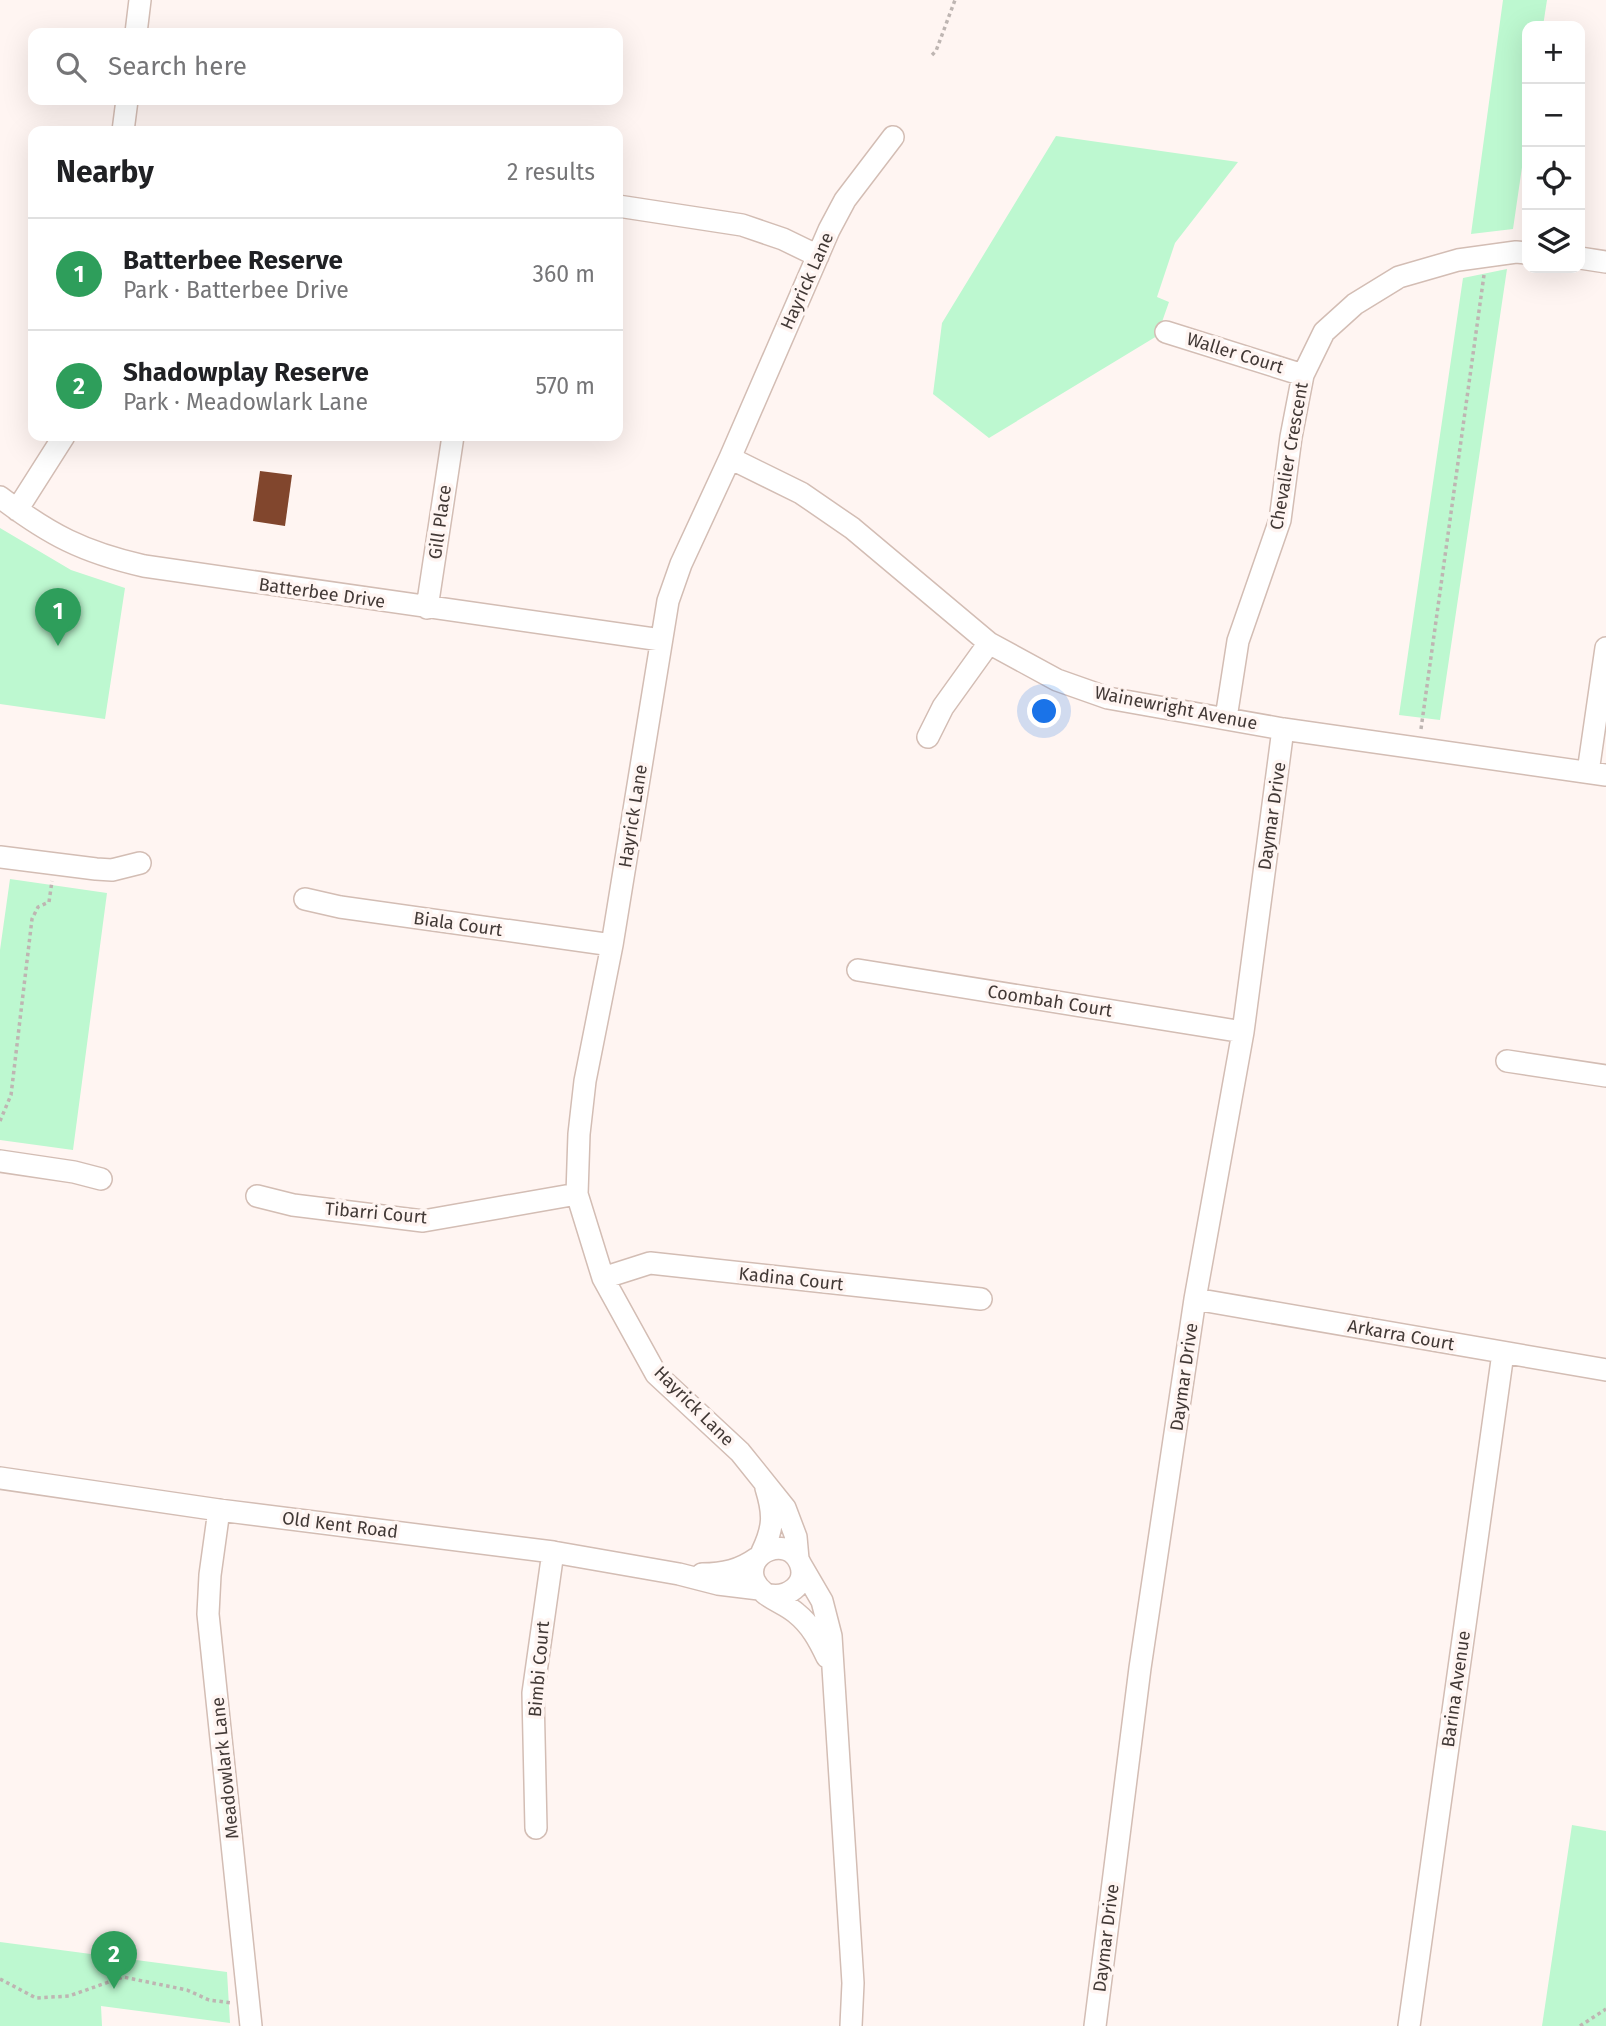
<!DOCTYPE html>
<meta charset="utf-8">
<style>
body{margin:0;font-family:"Fira Sans",sans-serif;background:#f6f6f6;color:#202124}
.controls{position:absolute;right:21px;top:21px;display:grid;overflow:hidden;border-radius:14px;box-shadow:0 7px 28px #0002}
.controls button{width:63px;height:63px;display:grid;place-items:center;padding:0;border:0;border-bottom:2px solid #e0e0e0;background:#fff;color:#202124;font:35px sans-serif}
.you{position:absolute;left:1045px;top:712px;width:24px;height:24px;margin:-18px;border:5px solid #fff;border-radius:50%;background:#1a73e8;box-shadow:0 0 0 10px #1a73e833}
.badge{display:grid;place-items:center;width:46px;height:46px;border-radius:50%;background:#b45309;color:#fff;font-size:23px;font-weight:700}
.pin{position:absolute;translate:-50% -58px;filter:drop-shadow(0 2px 4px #0008)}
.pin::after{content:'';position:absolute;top:37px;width:24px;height:21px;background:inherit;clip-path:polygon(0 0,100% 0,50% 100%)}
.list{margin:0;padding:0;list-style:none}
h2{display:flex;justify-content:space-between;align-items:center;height:91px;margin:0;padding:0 28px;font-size:30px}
h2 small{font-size:23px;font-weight:400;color:#757577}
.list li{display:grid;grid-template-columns:46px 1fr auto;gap:21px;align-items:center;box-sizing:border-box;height:112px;padding:0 28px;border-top:2px solid #e0e0e0}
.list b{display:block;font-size:26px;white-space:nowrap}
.list p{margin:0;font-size:23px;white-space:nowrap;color:#757577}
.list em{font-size:23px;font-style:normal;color:#757577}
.icon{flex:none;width:38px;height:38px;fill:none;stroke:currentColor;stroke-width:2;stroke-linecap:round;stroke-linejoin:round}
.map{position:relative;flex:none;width:1606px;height:2026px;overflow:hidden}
.search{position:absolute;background:#fff;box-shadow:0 7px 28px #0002;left:28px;top:28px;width:595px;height:77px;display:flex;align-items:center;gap:18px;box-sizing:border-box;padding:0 24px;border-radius:14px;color:#757577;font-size:26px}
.panel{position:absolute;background:#fff;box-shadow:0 7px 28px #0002;left:28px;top:126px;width:595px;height:315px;border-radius:14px}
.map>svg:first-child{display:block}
</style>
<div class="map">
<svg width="1606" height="2026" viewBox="0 0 1606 2026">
<rect width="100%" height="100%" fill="#fff5f2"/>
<!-- green -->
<path fill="#bdf8d0" d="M 1503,0 L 1547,0 L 1543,26 L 1527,26 L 1527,133 L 1513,229 L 1471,234 Z
M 1056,136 L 1238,162 L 1175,243 L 1157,297 L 1169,302 L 1157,336 L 989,438 L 933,394 L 942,323 Z
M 1507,269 L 1440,720 L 1399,715 L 1463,278 Z
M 0,528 L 71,570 L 125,588 L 105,719 L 0,704 Z
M 10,879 L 107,893 L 73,1150 L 0,1140 L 0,950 Z
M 1572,1825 L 1606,1831 L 1606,2026 L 1542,2026 Z
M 0,1942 L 227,1972 L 230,2023 L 101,2006 L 102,2026 L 0,2026 Z"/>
<!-- building -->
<path fill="#81462d" d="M 260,471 L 292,475 L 285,526 L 253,521 Z"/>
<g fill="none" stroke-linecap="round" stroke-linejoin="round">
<defs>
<path id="street" d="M 136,33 L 140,0
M 123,131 L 127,100
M 618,206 L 742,225 L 783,239 L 818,256
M 1580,258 L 1606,262
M 1166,332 L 1303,375
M 730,458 L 801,493 L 852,528 L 989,643 L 1057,680 L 1108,698 L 1283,729 L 1606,775
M 0,497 C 50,535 83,552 144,566 L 661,640
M 17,510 L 64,436
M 427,608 L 453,436
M 1226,718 L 1238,641 L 1280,520 L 1291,437 L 1303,375 L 1324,332 L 1355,304 L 1399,277 L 1458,260 L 1516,252 L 1527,253
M 928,737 L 943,707 L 989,643
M 1588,772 L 1606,648
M 0,857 L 96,869 L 112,870 L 140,863
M 305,899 L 340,907 L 612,945
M 858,970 L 1243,1032
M 1507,1061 L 1606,1076
M 0,1161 L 74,1172 L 101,1179
M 257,1196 L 293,1205 L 423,1221 L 577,1194
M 603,1278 L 650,1263 L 981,1299
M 1195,1299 L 1606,1370
M 0,1478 L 219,1510 L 553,1552 L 679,1574 L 718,1584 L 759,1589
M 219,1510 L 210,1575 L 208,1614 L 251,2026
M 762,1552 C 774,1527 774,1514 766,1488
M 798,1559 L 796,1537 L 785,1508 L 740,1452 L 656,1374 L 603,1278 L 577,1194 L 579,1134 L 585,1081 L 612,945 L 668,601 L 681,564 L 730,458 L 829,230 L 845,200 L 893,137
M 801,1565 L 822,1601 L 831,1636 L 853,1983 L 851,2026
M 702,1574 C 724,1574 740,1570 757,1558
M 766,1594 C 786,1600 809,1585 800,1563 C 788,1534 744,1552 754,1580 C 761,1597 784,1602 796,1613 C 811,1625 819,1640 827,1657
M 536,1828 L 533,1693 L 553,1552
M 1095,2026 L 1140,1668 L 1195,1299 L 1243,1032 L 1283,729
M 1409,2026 L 1503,1353"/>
</defs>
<!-- street casing -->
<use href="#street" stroke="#d3bdb4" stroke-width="24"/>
<!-- path -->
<path stroke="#beb5b2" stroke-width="3.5" stroke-dasharray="3.5 3.5" stroke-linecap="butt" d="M 932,55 L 936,51 L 955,0
M 1421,729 L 1484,275
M 0,1121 L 11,1095 L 32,919 L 38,907 L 49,902 L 52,881
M 0,1979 L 36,1998 L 69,1996 L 123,1977 L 187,1990 L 209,2000 L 232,2003
M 1580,2026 L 1606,2009"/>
<!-- street -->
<use href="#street" stroke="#fff" stroke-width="21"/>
</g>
<g text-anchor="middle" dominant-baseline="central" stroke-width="7" stroke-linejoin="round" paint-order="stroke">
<!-- street labels -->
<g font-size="18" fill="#423936" stroke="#fff5f2">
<text transform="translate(807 281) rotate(-66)">Hayrick Lane</text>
<text transform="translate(1235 353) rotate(17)">Waller Court</text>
<text transform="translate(1289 456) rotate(-80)">Chevalier Crescent</text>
<text transform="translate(440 522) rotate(-82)">Gill Place</text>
<text transform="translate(322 593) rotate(8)">Batterbee Drive</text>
<text transform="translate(1176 708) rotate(11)">Wainewright Avenue</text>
<text transform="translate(633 816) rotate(-81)">Hayrick Lane</text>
<text transform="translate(1272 816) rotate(-82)">Daymar Drive</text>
<text transform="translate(458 924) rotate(8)">Biala Court</text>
<text transform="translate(1050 1001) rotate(9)">Coombah Court</text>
<text transform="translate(376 1213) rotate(5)">Tibarri Court</text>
<text transform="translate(791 1279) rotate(6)">Kadina Court</text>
<text transform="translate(1401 1335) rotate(10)">Arkarra Court</text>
<text transform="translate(1184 1377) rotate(-82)">Daymar Drive</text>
<text transform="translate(694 1406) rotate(45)">Hayrick Lane</text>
<text transform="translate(340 1525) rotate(7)">Old Kent Road</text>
<text transform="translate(539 1669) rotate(-85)">Bimbi Court</text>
<text transform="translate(1456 1689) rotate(-82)">Barina Avenue</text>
<text transform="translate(225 1768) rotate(-96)">Meadowlark Lane</text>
<text transform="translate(1106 1938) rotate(-83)">Daymar Drive</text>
</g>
</g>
</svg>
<div class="controls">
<button>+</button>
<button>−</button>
<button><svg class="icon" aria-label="locate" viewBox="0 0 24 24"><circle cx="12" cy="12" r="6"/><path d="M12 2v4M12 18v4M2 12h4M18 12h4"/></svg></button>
<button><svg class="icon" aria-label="layers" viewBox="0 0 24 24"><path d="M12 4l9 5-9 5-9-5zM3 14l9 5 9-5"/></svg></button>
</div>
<div class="you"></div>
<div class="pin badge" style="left:58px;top:646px;background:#2e9e5b">1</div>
<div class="pin badge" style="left:114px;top:1989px;background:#2e9e5b">2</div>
<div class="search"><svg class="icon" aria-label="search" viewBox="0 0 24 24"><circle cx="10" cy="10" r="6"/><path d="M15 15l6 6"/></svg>Search here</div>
<section class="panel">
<h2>Nearby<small>2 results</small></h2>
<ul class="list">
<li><span class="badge" style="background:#2e9e5b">1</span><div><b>Batterbee Reserve</b><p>Park · Batterbee Drive</p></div><em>360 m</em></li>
<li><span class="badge" style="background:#2e9e5b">2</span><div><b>Shadowplay Reserve</b><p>Park · Meadowlark Lane</p></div><em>570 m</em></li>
</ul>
</section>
</div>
